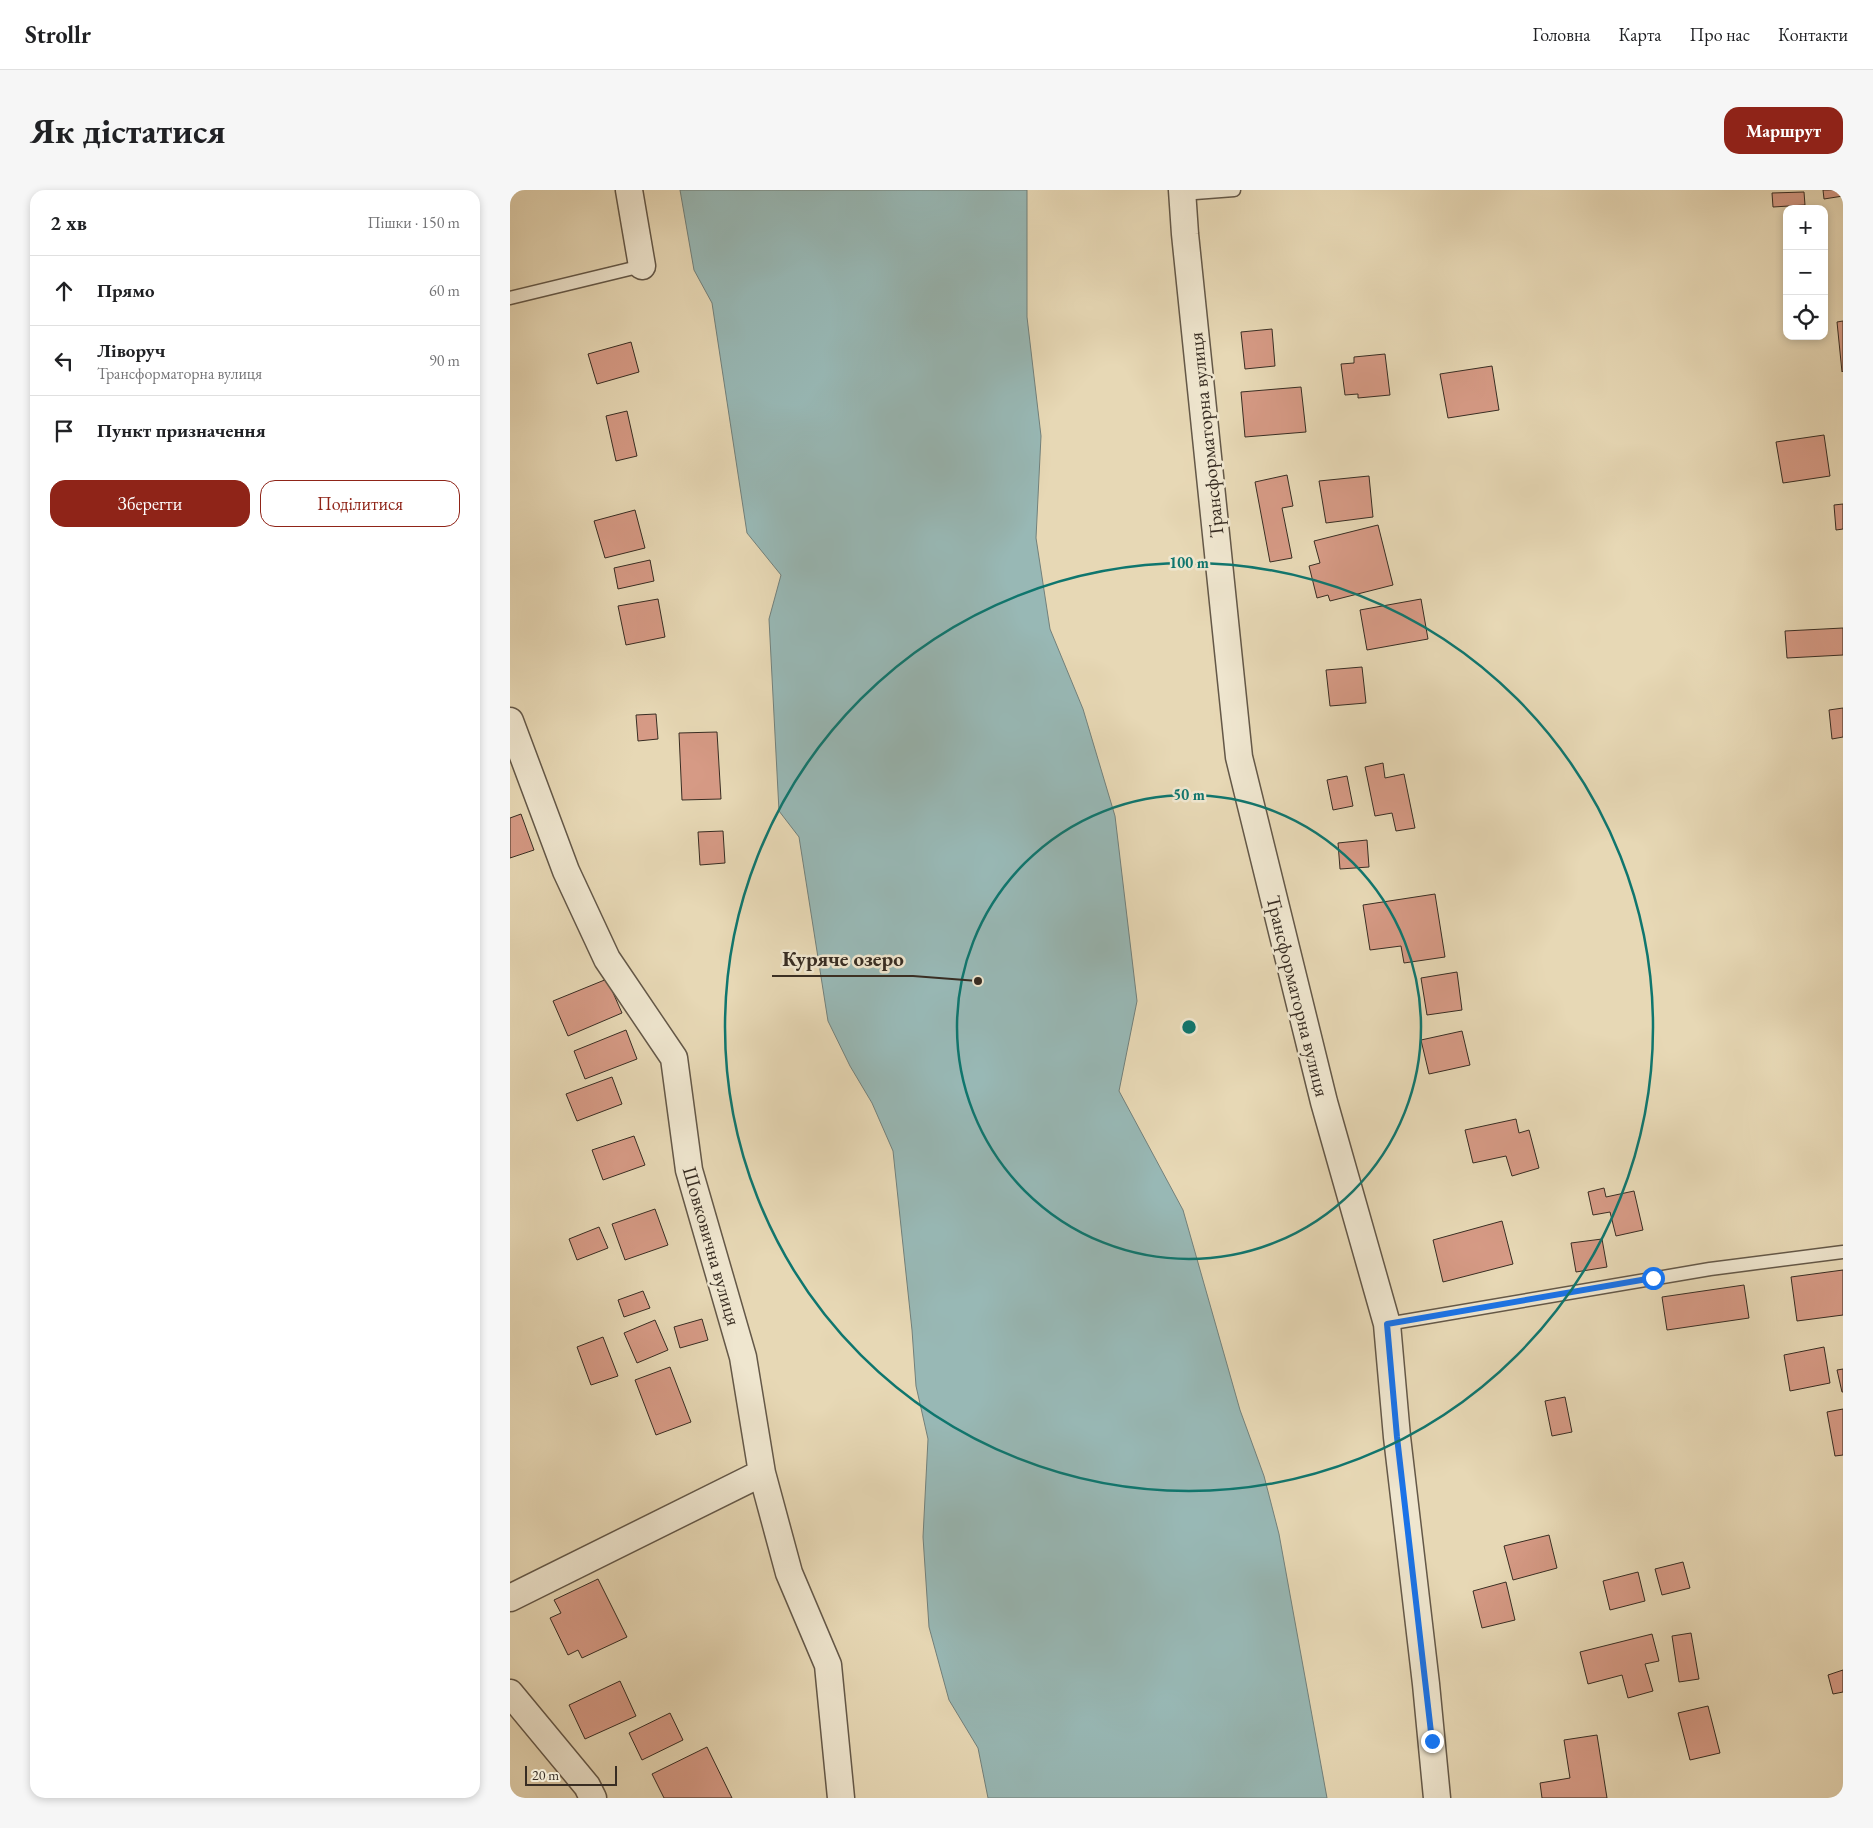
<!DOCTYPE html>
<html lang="uk">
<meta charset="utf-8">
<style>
body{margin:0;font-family:"EB Garamond",serif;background:#f6f6f6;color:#202124}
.controls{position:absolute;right:15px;top:15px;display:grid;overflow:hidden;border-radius:10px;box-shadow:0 2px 8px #0003}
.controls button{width:45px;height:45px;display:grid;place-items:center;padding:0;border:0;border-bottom:1px solid #e0e0e0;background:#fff;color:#202124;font:25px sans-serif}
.scale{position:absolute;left:15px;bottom:12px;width:92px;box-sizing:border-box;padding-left:5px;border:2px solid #382d23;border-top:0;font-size:14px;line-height:18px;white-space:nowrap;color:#382d23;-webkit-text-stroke:4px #efe6cf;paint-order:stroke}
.stop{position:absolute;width:15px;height:15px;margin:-11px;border:4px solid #1a73e8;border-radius:50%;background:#fff}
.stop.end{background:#1a73e8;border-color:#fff;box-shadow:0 1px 5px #0008}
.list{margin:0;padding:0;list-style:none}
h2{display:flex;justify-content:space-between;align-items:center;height:65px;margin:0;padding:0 20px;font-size:21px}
h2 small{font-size:16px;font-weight:400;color:#757577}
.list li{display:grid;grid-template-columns:32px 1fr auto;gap:15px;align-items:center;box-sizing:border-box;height:70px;padding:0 20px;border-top:1px solid #e0e0e0}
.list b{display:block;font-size:19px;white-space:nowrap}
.list p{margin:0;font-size:16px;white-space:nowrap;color:#757577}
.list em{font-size:16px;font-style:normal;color:#757577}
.actions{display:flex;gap:10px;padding:15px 20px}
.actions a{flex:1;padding:11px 0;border:1px solid #8f2418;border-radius:15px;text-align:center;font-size:18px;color:#8f2418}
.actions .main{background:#8f2418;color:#fff}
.icon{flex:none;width:28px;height:28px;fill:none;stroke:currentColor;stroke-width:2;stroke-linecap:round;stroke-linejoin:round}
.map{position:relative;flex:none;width:1333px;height:1608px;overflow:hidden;border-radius:15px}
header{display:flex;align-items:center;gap:30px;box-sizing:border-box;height:70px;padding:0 25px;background:#fff;border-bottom:1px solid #e0e0e0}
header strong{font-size:24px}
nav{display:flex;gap:28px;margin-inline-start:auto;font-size:18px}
.intro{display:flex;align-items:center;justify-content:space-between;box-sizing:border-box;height:120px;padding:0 30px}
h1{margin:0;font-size:35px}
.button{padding:12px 22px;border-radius:15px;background:#8f2418;color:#fff;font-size:18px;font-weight:700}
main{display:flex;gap:30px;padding:0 30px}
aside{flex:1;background:#fff;border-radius:15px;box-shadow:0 2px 8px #0003}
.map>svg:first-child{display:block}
</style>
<header>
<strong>Strollr</strong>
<nav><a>Головна</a><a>Карта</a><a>Про нас</a><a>Контакти</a></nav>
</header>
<div class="intro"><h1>Як дістатися</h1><a class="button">Маршрут</a></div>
<main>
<aside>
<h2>2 хв<small>Пішки · 150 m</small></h2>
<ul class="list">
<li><svg class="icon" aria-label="ahead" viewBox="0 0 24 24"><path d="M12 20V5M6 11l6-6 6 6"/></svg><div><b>Прямо</b></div><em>60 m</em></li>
<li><svg class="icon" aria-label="left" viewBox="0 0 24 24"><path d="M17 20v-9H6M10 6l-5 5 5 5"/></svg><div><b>Ліворуч</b><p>Трансформаторна вулиця</p></div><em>90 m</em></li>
<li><svg class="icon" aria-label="arrive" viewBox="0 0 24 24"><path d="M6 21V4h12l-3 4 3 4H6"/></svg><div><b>Пункт призначення</b></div></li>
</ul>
<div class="actions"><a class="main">Зберегти</a><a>Поділитися</a></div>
</aside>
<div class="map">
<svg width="1333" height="1608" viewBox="0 0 1333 1608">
<rect width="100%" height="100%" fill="#e7d8b5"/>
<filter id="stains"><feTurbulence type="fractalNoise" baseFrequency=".004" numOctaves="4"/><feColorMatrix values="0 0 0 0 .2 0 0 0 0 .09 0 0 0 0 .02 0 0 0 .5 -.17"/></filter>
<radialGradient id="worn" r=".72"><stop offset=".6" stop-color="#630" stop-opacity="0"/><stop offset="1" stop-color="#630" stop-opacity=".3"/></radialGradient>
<!-- water -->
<path fill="#98b8b5" stroke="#72807b" d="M 170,0 L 517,0 L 517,127 L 531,246 L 526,348 L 540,439 L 573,519 L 605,626 L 627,811 L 609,901 L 673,1020 L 730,1220 L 754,1286 L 769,1344 L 817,1608 L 478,1608 L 468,1558 L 439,1510 L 419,1437 L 413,1347 L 418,1249 L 406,1196 L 402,1140 L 383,961 L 362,913 L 340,876 L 318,831 L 289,647 L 269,621 L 259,429 L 271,385 L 237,343 L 202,113 L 184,80 Z"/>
<!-- building -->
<path fill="#d69a85" stroke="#382d23" d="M 1313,0 L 1333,0 L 1333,6 L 1314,9 Z
M 1294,2 L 1295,15 L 1263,17 L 1262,3 Z
M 1333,131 L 1333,181 L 1332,182 L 1327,132 Z
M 762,139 L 765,176 L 735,179 L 731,142 Z
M 121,152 L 129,182 L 87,194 L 78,164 Z
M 875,164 L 880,205 L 848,208 L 848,204 L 835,205 L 831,174 L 844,173 L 844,167 Z
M 982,176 L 989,220 L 938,228 L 930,184 Z
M 791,197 L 796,242 L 735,247 L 731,202 Z
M 117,221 L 127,266 L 106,271 L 96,226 Z
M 1314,245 L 1320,286 L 1273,293 L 1266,252 Z
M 777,285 L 783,316 L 772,318 L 782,368 L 760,372 L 745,292 Z
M 859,286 L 863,327 L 816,333 L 809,291 Z
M 1333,314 L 1333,339 L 1326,340 L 1324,315 Z
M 125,320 L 135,358 L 95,368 L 84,331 Z
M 868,335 L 883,395 L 820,411 L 818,405 L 807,408 L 799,376 L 810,373 L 804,351 Z
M 140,370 L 144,391 L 108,399 L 104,378 Z
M 148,409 L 155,447 L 116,455 L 108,416 Z
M 911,409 L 918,449 L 857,460 L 850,420 Z
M 1333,438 L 1333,465 L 1277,468 L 1275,441 Z
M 852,477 L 856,513 L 820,516 L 816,480 Z
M 1333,518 L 1333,547 L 1322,549 L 1319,520 Z
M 146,524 L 148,549 L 128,551 L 126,525 Z
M 207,542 L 211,609 L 172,610 L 169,543 Z
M 873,573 L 875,588 L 894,584 L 905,638 L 886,641 L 882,623 L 865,626 L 855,577 Z
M 837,586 L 843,616 L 823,620 L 817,590 Z
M 11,624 L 24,660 L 0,668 L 0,628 Z
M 213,641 L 215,673 L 190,675 L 188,642 Z
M 857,650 L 859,677 L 830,679 L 828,653 Z
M 925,704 L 935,767 L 894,773 L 891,756 L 860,760 L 853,715 Z
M 947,782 L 952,820 L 917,825 L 911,788 Z
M 97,789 L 112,823 L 58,846 L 43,811 Z
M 116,840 L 127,869 L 75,889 L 64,861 Z
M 952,841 L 960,875 L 919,884 L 911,850 Z
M 102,887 L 112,914 L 67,931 L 56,904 Z
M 1006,929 L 1009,943 L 1019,940 L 1029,978 L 1002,986 L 996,966 L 963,973 L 955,940 Z
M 124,946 L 135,975 L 93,990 L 82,960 Z
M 1094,998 L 1096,1007 L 1124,1001 L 1133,1040 L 1106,1046 L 1100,1022 L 1083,1025 L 1078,1002 Z
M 145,1019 L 158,1055 L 115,1070 L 102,1034 Z
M 992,1031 L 1003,1074 L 933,1092 L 923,1050 Z
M 89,1037 L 98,1058 L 67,1070 L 59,1049 Z
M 1092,1049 L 1097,1077 L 1066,1082 L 1061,1053 Z
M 1333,1080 L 1333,1125 L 1287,1131 L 1281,1087 Z
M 1234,1095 L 1239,1128 L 1157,1140 L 1152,1107 Z
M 133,1101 L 140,1118 L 114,1127 L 108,1110 Z
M 192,1129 L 198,1150 L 170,1158 L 164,1137 Z
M 145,1130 L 158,1160 L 127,1173 L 114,1143 Z
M 93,1147 L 108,1186 L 81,1195 L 67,1157 Z
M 1314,1157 L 1320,1193 L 1280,1201 L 1274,1165 Z
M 160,1177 L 181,1232 L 146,1245 L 125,1190 Z
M 1333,1179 L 1333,1202 L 1332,1202 L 1327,1180 Z
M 1055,1207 L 1062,1242 L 1042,1246 L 1035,1211 Z
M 1333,1219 L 1333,1265 L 1325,1266 L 1317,1222 Z
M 1039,1345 L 1047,1378 L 1003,1390 L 994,1356 Z
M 1173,1372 L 1180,1398 L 1152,1405 L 1145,1379 Z
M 1128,1382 L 1135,1411 L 1100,1420 L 1093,1391 Z
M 88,1389 L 117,1447 L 72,1468 L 68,1460 L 58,1465 L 40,1428 L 51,1423 L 44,1410 Z
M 996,1392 L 1005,1430 L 972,1438 L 963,1401 Z
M 1181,1443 L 1189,1489 L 1169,1492 L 1162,1446 Z
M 1142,1444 L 1149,1471 L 1135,1474 L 1143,1501 L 1118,1508 L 1112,1485 L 1078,1494 L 1070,1462 Z
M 1333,1480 L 1333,1502 L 1323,1504 L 1318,1485 Z
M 110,1491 L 126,1526 L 75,1549 L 59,1515 Z
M 1198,1516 L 1210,1563 L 1180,1570 L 1168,1523 Z
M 160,1523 L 173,1550 L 132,1570 L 119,1543 Z
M 1087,1545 L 1097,1608 L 1032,1608 L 1030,1593 L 1060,1588 L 1054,1550 Z
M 197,1557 L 222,1608 L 154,1608 L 142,1584 Z"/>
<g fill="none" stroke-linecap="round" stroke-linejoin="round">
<defs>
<path id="service" d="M 672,4 L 724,0
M 0,108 L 132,76
M 877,1134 L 1200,1079 L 1333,1062"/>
<path id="minor" d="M 119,0 L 132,76
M 672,0 L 675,44 L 729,567 L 814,912 L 877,1134 L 887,1247 L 916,1494 L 927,1608
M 0,531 L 56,681 L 97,769 L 164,868 L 179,980 L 233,1167 L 252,1283 L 279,1383 L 318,1475 L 331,1608
M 0,1408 L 252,1283
M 0,1503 L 77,1596 L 83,1608"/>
</defs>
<!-- service casing -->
<use href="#service" stroke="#645848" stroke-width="15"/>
<!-- minor casing -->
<use href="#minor" stroke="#645848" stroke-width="29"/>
<!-- service -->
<use href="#service" stroke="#efe6cf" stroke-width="12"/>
<!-- minor -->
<use href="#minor" stroke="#efe6cf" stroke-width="26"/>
</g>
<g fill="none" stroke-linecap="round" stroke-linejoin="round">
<!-- route -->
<path stroke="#1a73e8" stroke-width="6" d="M 922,1551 L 887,1247 L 877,1134 L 1143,1088"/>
</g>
<!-- distance rings -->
<g fill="none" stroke="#0f766e" stroke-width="2.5">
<circle cx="679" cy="837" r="232"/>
<circle cx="679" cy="837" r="464"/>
</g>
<g text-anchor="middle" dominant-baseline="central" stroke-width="5" stroke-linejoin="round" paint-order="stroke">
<!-- street labels -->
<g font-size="20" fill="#382d23" stroke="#efe6cf">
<text transform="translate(696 245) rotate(-96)">Трансформаторна вулиця</text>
<text transform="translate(788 806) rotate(76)">Трансформаторна вулиця</text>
<text transform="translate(202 1056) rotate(74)">Шовковична вулиця</text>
</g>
</g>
<circle cx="679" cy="837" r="8" fill="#0f766e" stroke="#efe6cf" stroke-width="2.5"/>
<g font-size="15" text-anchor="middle" font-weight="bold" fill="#0f766e" stroke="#efe6cf" stroke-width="5" stroke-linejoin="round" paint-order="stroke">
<text x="679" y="378">100 m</text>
<text x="679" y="610">50 m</text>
</g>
<!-- callouts -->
<path fill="none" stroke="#382d23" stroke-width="2" d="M468 791L403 786H262"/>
<circle fill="#382d23" stroke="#efe6cf" stroke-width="2" cx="468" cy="791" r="5"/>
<g font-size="21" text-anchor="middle" font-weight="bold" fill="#382d23" stroke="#efe6cf" stroke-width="5" stroke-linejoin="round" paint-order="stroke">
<text x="333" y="776">Куряче озеро</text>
</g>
<rect width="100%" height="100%" filter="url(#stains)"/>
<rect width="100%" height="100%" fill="url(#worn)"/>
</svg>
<div class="controls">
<button>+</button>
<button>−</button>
<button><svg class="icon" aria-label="locate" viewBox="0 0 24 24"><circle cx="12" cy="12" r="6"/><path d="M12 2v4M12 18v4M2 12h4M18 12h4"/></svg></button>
</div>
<div class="scale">20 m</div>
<div class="stop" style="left:1143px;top:1088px"></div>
<div class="stop end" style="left:922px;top:1551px"></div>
</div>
</main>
